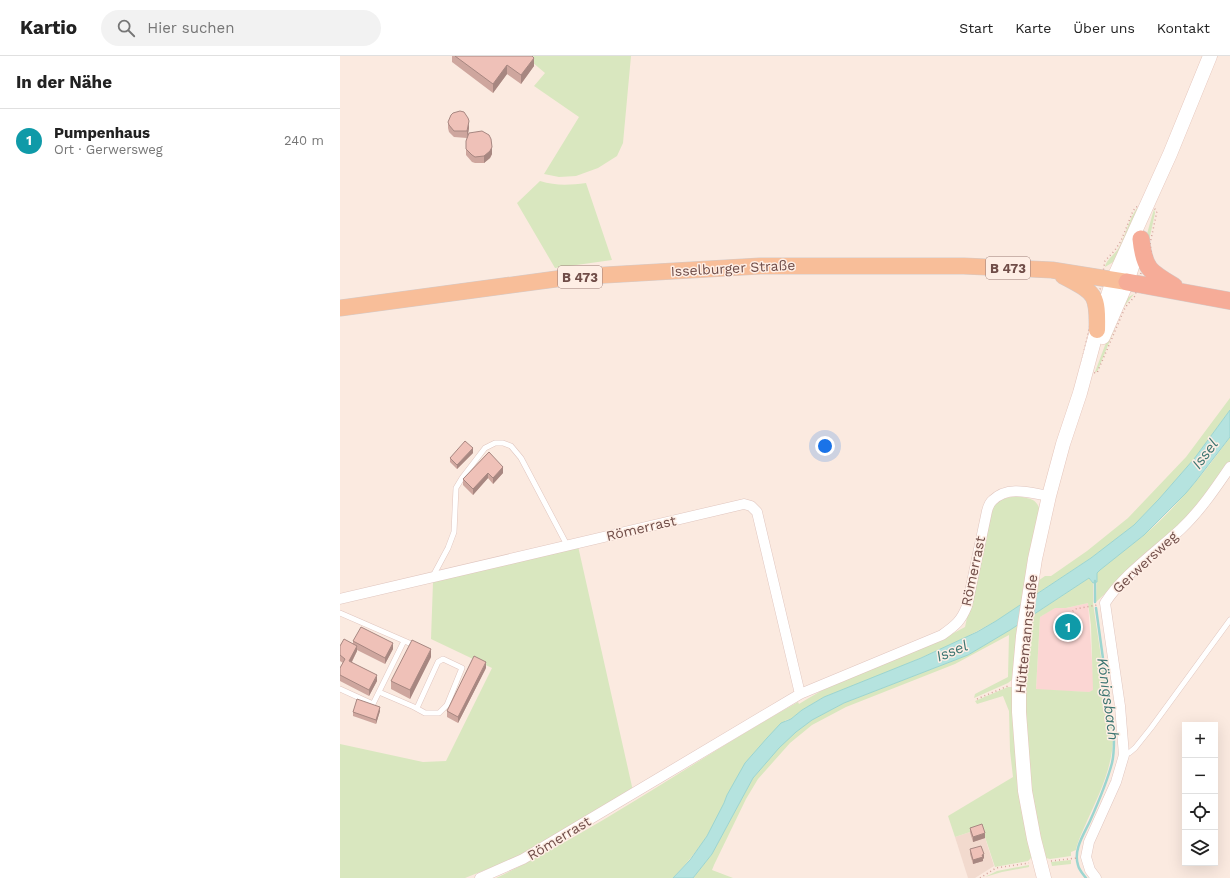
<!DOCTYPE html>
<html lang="de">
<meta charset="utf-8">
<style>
body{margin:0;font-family:"Work Sans",sans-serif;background:#f2f2f2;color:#222}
.controls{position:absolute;right:12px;bottom:12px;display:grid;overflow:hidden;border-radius:0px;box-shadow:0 4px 16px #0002}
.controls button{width:36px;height:36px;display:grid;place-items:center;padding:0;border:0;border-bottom:1px solid #e0e0e0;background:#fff;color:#222;font:20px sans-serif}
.you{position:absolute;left:485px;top:390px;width:14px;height:14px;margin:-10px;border:3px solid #fff;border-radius:50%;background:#1a73e8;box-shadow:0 0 0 6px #1a73e833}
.badge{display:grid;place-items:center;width:26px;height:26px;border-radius:50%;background:#0b8043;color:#fff;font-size:13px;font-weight:700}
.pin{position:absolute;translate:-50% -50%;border:2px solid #fff;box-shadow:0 1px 4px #0006}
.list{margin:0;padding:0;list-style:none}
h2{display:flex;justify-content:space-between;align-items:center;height:52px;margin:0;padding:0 16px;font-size:17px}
h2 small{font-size:13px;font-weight:400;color:#767676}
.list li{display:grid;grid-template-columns:26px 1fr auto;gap:12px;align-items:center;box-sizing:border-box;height:64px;padding:0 16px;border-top:1px solid #e0e0e0}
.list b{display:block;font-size:15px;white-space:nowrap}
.list p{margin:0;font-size:13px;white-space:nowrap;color:#767676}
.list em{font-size:13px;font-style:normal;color:#767676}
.icon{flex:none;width:22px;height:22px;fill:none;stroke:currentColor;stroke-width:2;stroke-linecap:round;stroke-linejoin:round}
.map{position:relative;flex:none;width:890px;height:822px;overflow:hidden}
header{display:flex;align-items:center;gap:24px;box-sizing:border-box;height:56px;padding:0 20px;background:#fff;border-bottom:1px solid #e0e0e0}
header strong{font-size:19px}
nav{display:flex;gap:22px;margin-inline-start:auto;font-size:14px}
.search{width:280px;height:36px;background:#f2f2f2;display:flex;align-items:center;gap:10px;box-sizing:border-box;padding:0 14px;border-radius:22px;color:#767676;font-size:15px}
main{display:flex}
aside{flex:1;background:#fff}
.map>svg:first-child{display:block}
</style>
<header>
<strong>Kartio</strong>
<div class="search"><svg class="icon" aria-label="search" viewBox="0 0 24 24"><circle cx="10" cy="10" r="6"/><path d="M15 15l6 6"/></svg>Hier suchen</div>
<nav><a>Start</a><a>Karte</a><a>Über uns</a><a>Kontakt</a></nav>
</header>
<main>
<aside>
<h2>In der Nähe<small></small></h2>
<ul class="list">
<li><span class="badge" style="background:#0f9aa8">1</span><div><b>Pumpenhaus</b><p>Ort · Gerwersweg</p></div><em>240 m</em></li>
</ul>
</aside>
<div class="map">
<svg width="890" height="822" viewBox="0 0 890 822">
<rect width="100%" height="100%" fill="#fbeae0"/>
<!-- residential -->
<path fill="#f2dace" d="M 642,772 L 654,810 L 635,822 L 628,822 L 615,781 Z"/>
<!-- commercial -->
<path fill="#fbd6d3" d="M 748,547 L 754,634 L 749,636 L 696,634 L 700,561 L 714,552 L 726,552 Z"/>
<!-- green -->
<path fill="#d9e7bf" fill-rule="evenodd" d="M 185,0 L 291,0 L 283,87 L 277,100 L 258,112 L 236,120 L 219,121 L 204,118 L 239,61 L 194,30 L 205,17 Z
M 200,125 C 216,130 230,129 246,127 L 272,204 L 215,212 L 177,147 Z
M 797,152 L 799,152 L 775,205 L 765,211 C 766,204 774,199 778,193 C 786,180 788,164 797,152 Z
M 814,153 L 815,157 L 809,185 L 805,185 Z
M 794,238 L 783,252 L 758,314 L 756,316 L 755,316 L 767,284 L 787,242 Z
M 890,342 L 890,354 L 854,403 L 819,443 L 794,469 L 776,483 L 751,502 L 695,539 L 695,527 L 705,520 L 711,520 L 747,495 L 788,462 L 846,401 Z
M 890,381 L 890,407 L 855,455 L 756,546 L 757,517 L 760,514 C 774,502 789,491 803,480 C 835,453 866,415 890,381 Z
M 678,440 C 690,443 696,442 700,454 L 681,549 L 656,565 L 619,585 L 546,617 L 484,641 L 462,654 L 451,663 L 446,664 L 427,682 L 387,739 C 377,770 355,799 333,822 L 156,822 C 261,772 356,703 458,646 L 459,648 C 471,641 483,633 496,627 C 539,608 584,594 625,571 L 649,460 C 655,444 662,442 678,440 Z
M 238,490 L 293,735 L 185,798 L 125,822 L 0,822 L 0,688 L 83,706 L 106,705 L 152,612 L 91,583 L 93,526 Z
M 749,522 L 753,527 L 753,547 L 773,681 C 773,710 759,739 747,765 C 743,775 738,784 736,794 L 731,796 L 731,800 L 710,803 L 706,802 C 688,742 683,679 685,617 C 686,598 690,578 693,559 ZM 748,547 L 751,569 L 753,634 L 749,636 L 696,633 L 700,561 L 715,552 L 726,552 Z
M 679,568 L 673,623 L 668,627 L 634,642 L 635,638 L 668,621 L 669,579 L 615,608 L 506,651 L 472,669 L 450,687 L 418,723 L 406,743 L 374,809 L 372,814 L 393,822 L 353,822 L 372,798 L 413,722 L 438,692 L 456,676 L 472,664 L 504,647 L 628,599 Z
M 668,631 L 672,631 L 693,797 L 691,802 L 688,805 L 655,811 L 642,772 L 615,781 L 608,760 L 673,721 L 670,695 L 669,655 L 663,640 L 637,648 L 635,645 Z
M 731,804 L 731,808 L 712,810 L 711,806 Z
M 689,809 L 689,811 L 662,816 L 645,821 L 657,815 Z"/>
<!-- water -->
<path fill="#b5e3df" stroke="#9cd5d0" d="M 890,354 L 890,381 L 856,425 L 846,437 L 804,479 L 760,514 L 757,517 L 757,526 L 753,527 L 749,522 L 670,574 L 628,599 L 504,647 L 472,664 L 456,676 L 439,692 L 413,722 L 372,798 L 353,822 L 333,822 L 350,804 L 367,780 L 384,747 L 387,739 L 405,707 L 427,682 L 441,667 L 451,663 L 462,654 L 484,641 L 581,602 L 637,576 L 656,565 L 751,502 L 794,469 L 819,443 L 854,403 Z"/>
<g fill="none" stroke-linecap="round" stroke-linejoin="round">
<!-- stream -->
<path stroke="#9cd5d0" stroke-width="2.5" d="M 755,546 L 755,525
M 746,822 C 743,818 739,814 738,809 C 733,794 744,778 750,765 C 758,747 767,726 772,707 C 774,699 774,690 774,682 L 756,552"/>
<defs>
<path id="service" d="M 93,520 L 108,492 L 114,476 L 116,432 L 122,422 L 145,392 L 155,387 L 163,387 L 171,390 L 181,402 L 227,489
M 0,557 L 76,590
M 0,633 L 33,648 L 64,585
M 39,636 L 74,651 L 85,657 L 99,657 L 107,649 L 122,612 L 103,603 L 98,606 L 77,652
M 784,699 L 789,697 L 795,692 L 811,672 L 890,564"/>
<path id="minor" d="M 0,543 L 404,448 L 411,450 L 417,456 L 460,638
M 140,822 L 183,803 L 460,638 L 602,579 C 616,569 621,565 627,550 L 647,455 C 648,451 650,446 653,444 C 668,429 691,437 709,440
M 756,822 L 750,814 L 746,801 L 749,786 L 776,726 L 784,699 L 780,650 L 765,547 C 784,518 815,497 841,473 C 860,455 875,433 890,411"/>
<path id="secondary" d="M 763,281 L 787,226 L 801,183
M 704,822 L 694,783 L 685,735 L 679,656 L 679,625 L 683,580 L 695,503 L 709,440 L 723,388 L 740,337 L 757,274 L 773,224 L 830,98 L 870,0"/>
<path id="primary" d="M 723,220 C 754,237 758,236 757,274
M 0,252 L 231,221 L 420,210 L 624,210 L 712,214 L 787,226"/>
<path id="trunk" d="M 801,183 C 804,213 810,216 834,230
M 787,226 L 890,245"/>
</defs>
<!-- service casing -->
<use href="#service" stroke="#e0c6bf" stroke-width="6"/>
<!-- minor casing -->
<use href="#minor" stroke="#e0c6bf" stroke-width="11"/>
<!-- secondary casing -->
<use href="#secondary" stroke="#e5c6bc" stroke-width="15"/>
<!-- primary casing -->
<use href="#primary" stroke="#d4cac8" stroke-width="17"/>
<!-- trunk casing -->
<use href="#trunk" stroke="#d4cac8" stroke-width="18"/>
<!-- path -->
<path stroke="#d4a49c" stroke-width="1.5" stroke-dasharray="1 3" stroke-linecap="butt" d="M 799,150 C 805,150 813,150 817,155 L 810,188 L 813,205 L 802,213 L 795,240 L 787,249 L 784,254 L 757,317 L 749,316 L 741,309 L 752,260 L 748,247 L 748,243 L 760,233 L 765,205 L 775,194 L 781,185 L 793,155 L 796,151 Z
M 731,563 L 732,556 L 735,553 L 757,549
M 637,643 L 668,630
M 711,805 L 737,802
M 640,822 L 656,812 L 689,807"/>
<!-- service -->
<use href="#service" stroke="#fff" stroke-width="5"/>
<!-- minor -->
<use href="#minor" stroke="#fff" stroke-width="10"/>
<!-- secondary -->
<use href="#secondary" stroke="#fff" stroke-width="14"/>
<!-- primary -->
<use href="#primary" stroke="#f8be99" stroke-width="16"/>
<!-- trunk -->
<use href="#trunk" stroke="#f6ac98" stroke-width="17"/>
</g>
<!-- wall -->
<path fill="#cea69e" d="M 112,0 L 192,0 L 194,10 L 181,28 L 167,18 L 153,37 L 112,6 Z
M 108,66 L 129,72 L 128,80 L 152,98 L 150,102 L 144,107 L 135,107 L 132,106 L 126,99 L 126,85 L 127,82 L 114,81 L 109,76 L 108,72 Z
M 149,396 L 163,417 L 153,428 L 148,422 L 133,439 L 123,429 L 123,423 Z
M 133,397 L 117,413 L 110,406 L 110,402 Z
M 735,567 L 734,575 L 721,574 L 721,570 Z
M 13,585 L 53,593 L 45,608 L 17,594 L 17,595 L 12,606 L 37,625 L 29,640 L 0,625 L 0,612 L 3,607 L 0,605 L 0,590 L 13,588 Z
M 91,601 L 70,643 L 51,633 L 51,625 Z
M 146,612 L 118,667 L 107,661 L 107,655 Z
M 40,655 L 36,668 L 13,660 L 13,656 Z
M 630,772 L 645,782 L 633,786 L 630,776 Z
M 630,793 L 644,802 L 643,803 L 643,805 L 633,808 L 630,798 Z"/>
<!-- shaded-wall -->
<path fill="#a78781" d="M 194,2 L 194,10 L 181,28 L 181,19 Z
M 167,9 L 167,18 L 153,37 L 153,28 Z
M 129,65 L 129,72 L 127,82 L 127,75 Z
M 152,91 L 152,98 L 150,102 L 144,107 L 144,100 Z
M 133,392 L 133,397 L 117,413 L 117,409 Z
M 163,411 L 163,417 L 153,428 L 153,422 Z
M 148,417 L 148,422 L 133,439 L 133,433 Z
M 53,587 L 53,593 L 45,608 L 45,602 Z
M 17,590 L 17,595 L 9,611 L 9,605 Z
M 91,593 L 91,601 L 70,643 L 70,634 Z
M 146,606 L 146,612 L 118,667 L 118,661 Z
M 37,619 L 37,625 L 29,640 L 29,634 Z
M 40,651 L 40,655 L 36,668 L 36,664 Z
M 645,777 L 645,782 L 633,786 L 633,781 Z
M 644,798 L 644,802 L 643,803 L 643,805 L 633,808 L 633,804 Z"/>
<!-- building -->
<path fill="#efc1b8" stroke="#a78781" d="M 115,0 L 192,0 L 194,2 L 181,19 L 167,9 L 153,28 Z
M 120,55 L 124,56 L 128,62 L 129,65 L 127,75 L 114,75 L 109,69 L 108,66 L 111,59 L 113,57 Z
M 142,75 L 149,79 L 151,83 L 152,91 L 150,95 L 144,100 L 135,101 L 132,99 L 126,93 L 126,85 L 129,77 Z
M 125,385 L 133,392 L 117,409 L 110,402 Z
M 149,396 L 163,411 L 153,422 L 148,417 L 133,433 L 123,423 Z
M 721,562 L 735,563 L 734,571 L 721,570 Z
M 21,571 L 53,587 L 45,602 L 13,585 Z
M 4,583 L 17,590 L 9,605 L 37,619 L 29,634 L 0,619 L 0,612 L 5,603 L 0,599 L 0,590 Z
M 72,584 L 91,593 L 70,634 L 51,625 Z
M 134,600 L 146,606 L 118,661 L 107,655 Z
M 17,643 L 40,651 L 36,664 L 13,656 Z
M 642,768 L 645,777 L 633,781 L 630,772 Z
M 641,790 L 644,798 L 642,799 L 643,801 L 633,804 L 630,793 Z"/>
<g text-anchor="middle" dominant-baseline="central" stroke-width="3" stroke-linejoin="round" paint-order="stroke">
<!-- shield labels -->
<g fill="#feeee5" stroke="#9b7d77" stroke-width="1">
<rect x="646" y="201" width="44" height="22" rx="3"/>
<rect x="218" y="210" width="44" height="22" rx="3"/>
</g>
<g font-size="13" font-weight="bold" fill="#704d48">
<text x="668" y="212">B 473</text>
<text x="240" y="221">B 473</text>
</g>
<!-- street labels -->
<g font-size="14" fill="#704d48" stroke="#feeee5">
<text transform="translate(393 212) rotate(-3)">Isselburger Straße</text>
<text transform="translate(301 472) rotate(-13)">Römerrast</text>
<text transform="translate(805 506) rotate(-43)">Gerwersweg</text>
<text transform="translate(633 515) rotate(-78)">Römerrast</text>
<text transform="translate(686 578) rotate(-84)">Hüttemannstraße</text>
<text transform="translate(219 782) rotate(-31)">Römerrast</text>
</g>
<!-- water labels -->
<g font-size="15" font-style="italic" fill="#3d7672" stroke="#feeee5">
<text transform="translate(865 398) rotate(-53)">Issel</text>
<text transform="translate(612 595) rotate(-22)">Issel</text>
<text transform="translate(768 643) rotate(82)">Königsbach</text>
</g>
</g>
</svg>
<div class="controls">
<button>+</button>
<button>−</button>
<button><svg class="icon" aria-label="locate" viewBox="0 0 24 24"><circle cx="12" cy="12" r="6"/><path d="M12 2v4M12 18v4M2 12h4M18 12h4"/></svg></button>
<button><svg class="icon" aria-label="layers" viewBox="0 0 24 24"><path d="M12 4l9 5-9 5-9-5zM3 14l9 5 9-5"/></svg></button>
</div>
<div class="you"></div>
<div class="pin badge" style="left:728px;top:571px;background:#0f9aa8">1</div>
</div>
</main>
